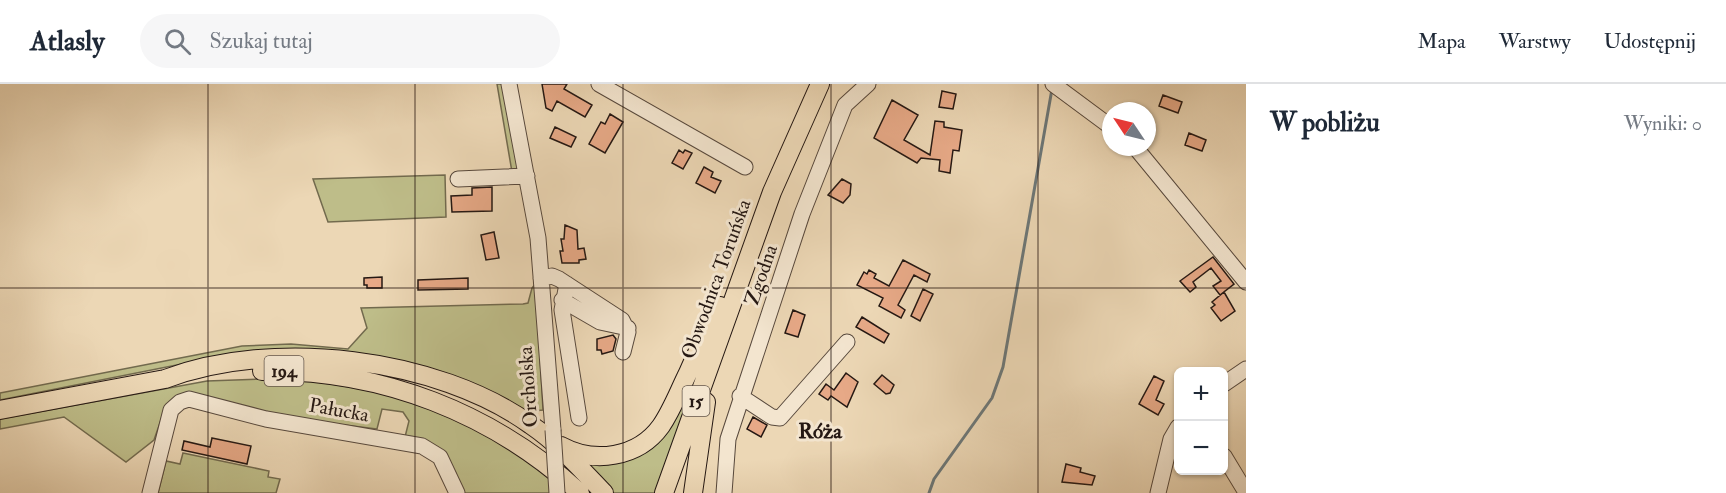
<!DOCTYPE html>
<html lang="pl">
<meta charset="utf-8">
<style>
body{margin:0;font-family:"IM FELL Double Pica",serif;background:#f6f6f7;color:#1f2937}
.controls{position:absolute;right:18px;bottom:18px;display:grid;overflow:hidden;border-radius:9px;box-shadow:0 2px 4px #0004}
.controls button{width:54px;height:54px;display:grid;place-items:center;padding:0;border:0;border-bottom:2px solid #e0e1e3;background:#fff;color:#1f2937;font:30px sans-serif}
.compass{position:absolute;left:1102px;top:18px;width:54px;height:54px;border-radius:50%;background:#fff;box-shadow:0 2px 4px #0004;rotate:305deg}
.list{margin:0;padding:0;list-style:none}
h2{display:flex;justify-content:space-between;align-items:center;height:78px;margin:0;padding:0 24px;font-size:26px}
h2 small{font-size:20px;font-weight:400;color:#747a83}
.icon{flex:none;width:33px;height:33px;fill:none;stroke:currentColor;stroke-width:2;stroke-linecap:round;stroke-linejoin:round}
.map{position:relative;flex:none;width:1246px;height:409px;overflow:hidden}
header{display:flex;align-items:center;gap:36px;box-sizing:border-box;height:84px;padding:0 30px;background:#fff;border-bottom:2px solid #e0e1e3}
header strong{font-size:28px}
nav{display:flex;gap:33px;margin-inline-start:auto;font-size:21px}
.search{width:420px;height:54px;background:#f6f6f7;display:flex;align-items:center;gap:15px;box-sizing:border-box;padding:0 21px;border-radius:33px;color:#747a83;font-size:22px}
main{display:flex}
aside{flex:1;background:#fff}
.map>svg:first-child{display:block}
</style>
<header>
<strong>Atlasly</strong>
<div class="search"><svg class="icon" aria-label="search" viewBox="0 0 24 24"><circle cx="10" cy="10" r="6"/><path d="M15 15l6 6"/></svg>Szukaj tutaj</div>
<nav><a>Mapa</a><a>Warstwy</a><a>Udostępnij</a></nav>
</header>
<main>
<div class="map">
<svg width="1246" height="409" viewBox="0 0 1246 409">
<rect width="100%" height="100%" fill="#ecd7b5"/>
<filter id="stains"><feTurbulence type="fractalNoise" baseFrequency=".00333" numOctaves="4"/><feColorMatrix values="0 0 0 0 .2 0 0 0 0 .09 0 0 0 0 .02 0 0 0 .5 -.17"/></filter>
<radialGradient id="worn" r=".72"><stop offset=".6" stop-color="#630" stop-opacity="0"/><stop offset="1" stop-color="#630" stop-opacity=".3"/></radialGradient>
<!-- green -->
<path fill="#bebd89" stroke="#726a4e" stroke-width="1.5" d="M 497,0 L 503,0 L 519,83 L 512,88 Z
M 445,91 L 446,133 L 328,138 L 313,95 Z
M 536,199 L 543,326 L 532,327 L 532,334 L 435,287 L 202,276 L 0,316 L 0,309 L 242,262 L 291,260 L 348,265 L 367,244 L 361,224 L 523,220 L 528,219 L 532,204 Z
M 714,244 L 657,409 L 613,409 L 580,375 L 640,367 Z
M 290,294 C 333,300 375,306 416,319 C 463,333 507,363 549,389 L 551,409 L 462,409 L 451,381 L 405,353 L 409,337 L 403,328 L 382,325 L 377,345 L 270,332 L 196,311 L 163,330 L 154,356 L 126,378 L 64,333 L 0,345 L 0,335 L 207,297 Z
M 183,369 L 269,387 L 268,393 L 280,395 L 276,409 L 158,409 L 166,377 L 180,380 Z"/>
<g fill="none" stroke-linecap="round" stroke-linejoin="round">
<!-- stream -->
<path stroke="#6d7777" stroke-width="3" d="M 929,409 L 934,395 L 992,314 L 1003,283 L 1052,5"/>
</g>
<!-- building -->
<path fill="#e7a987" stroke="#251813" stroke-width="1.5" d="M 542,0 L 567,0 L 564,5 L 592,21 L 585,33 L 557,17 L 552,27 L 546,24 Z
M 942,7 L 956,10 L 953,25 L 939,23 Z
M 1163,11 L 1182,18 L 1178,29 L 1159,22 Z
M 892,16 L 918,31 L 904,56 L 930,71 L 935,37 L 944,38 L 944,43 L 962,46 L 959,67 L 953,66 L 950,89 L 939,87 L 940,76 L 921,74 L 917,79 L 874,54 Z
M 610,30 L 623,38 L 605,69 L 589,60 L 601,38 L 605,40 Z
M 555,43 L 576,53 L 571,63 L 550,54 Z
M 1189,49 L 1206,56 L 1202,67 L 1185,61 Z
M 679,66 L 683,69 L 685,66 L 692,69 L 683,85 L 672,79 Z
M 704,83 L 713,88 L 711,93 L 721,97 L 715,109 L 696,99 Z
M 842,95 L 851,100 L 850,111 L 843,119 L 828,111 Z
M 492,103 L 492,127 L 452,128 L 451,112 L 472,111 L 472,104 Z
M 565,141 L 577,146 L 578,165 L 584,164 L 586,175 L 579,176 L 579,179 L 562,179 L 560,167 L 563,167 L 561,155 L 564,155 Z
M 494,148 L 499,174 L 486,176 L 481,151 Z
M 1213,173 L 1234,200 L 1220,211 L 1213,202 L 1221,197 L 1211,184 L 1193,198 L 1196,203 L 1190,208 L 1180,197 Z
M 903,176 L 930,190 L 927,198 L 914,191 L 898,221 L 905,226 L 901,234 L 879,222 L 883,214 L 857,201 L 864,188 L 867,190 L 869,186 L 876,190 L 874,194 L 889,202 Z
M 382,193 L 382,204 L 367,204 L 367,201 L 364,201 L 364,194 Z
M 468,194 L 468,205 L 418,206 L 418,196 Z
M 923,205 L 933,210 L 920,237 L 911,232 Z
M 1224,208 L 1235,227 L 1221,237 L 1211,224 L 1215,221 L 1212,218 Z
M 793,226 L 805,231 L 798,253 L 785,249 Z
M 862,233 L 889,250 L 884,259 L 856,243 Z
M 613,251 L 616,255 L 613,267 L 602,270 L 601,266 L 597,266 L 597,255 Z
M 846,289 L 858,298 L 847,323 L 831,312 L 828,316 L 819,310 L 826,300 L 834,306 Z
M 882,291 L 894,301 L 890,309 L 886,310 L 874,300 Z
M 1154,292 L 1164,297 L 1156,316 L 1164,320 L 1158,331 L 1139,320 Z
M 753,333 L 767,341 L 761,353 L 747,345 Z
M 212,354 L 251,362 L 247,380 L 182,366 L 184,357 L 210,363 Z
M 1066,380 L 1081,384 L 1080,388 L 1095,392 L 1092,401 L 1062,398 Z"/>
<g fill="none" stroke-linecap="round" stroke-linejoin="round">
<defs>
<path id="minor" d="M 509,0 L 538,154 L 553,346
M 599,0 L 745,83
M 1053,0 L 1111,43
M 1135,63 L 1246,198
M 458,95 L 527,92
M 541,194 L 552,192 L 559,195 L 622,236 L 628,248 L 623,268
M 567,200 L 562,226 L 579,334
M 562,216 L 600,238 L 628,244
M 1224,300 L 1246,285
M 740,312 L 772,333 L 780,334 L 847,258
M 1224,372 L 1244,405
M 150,409 L 171,326 L 180,318 L 189,315 L 266,335 L 422,362 L 440,373 L 457,409
M 724,409 L 728,355 L 802,130 L 845,21 L 868,0
M 1158,409 L 1171,355 L 1178,343"/>
<path id="major" d="M 262,287 C 381,285 493,329 580,409
M 0,326 L 165,295 C 274,254 436,273 531,341 C 559,360 581,385 604,409
M 561,362 C 594,380 638,374 661,342 C 672,326 679,307 688,289 C 698,266 709,244 720,222
M 664,409 L 772,108 L 820,0
M 693,409 L 706,318"/>
</defs>
<!-- minor casing -->
<use href="#minor" stroke="#57483c" stroke-width="17"/>
<!-- major casing -->
<use href="#major" stroke="#251813" stroke-width="20"/>
<!-- minor -->
<use href="#minor" stroke="#f3e5cf" stroke-width="15"/>
<!-- major -->
<use href="#major" stroke="#ecd7b5" stroke-width="18"/>
<defs>
<path id="minor-bridge" d="M 553,346 L 557,409"/>
</defs>
<!-- minor-bridge casing -->
<use href="#minor-bridge" stroke="#57483c" stroke-width="17" stroke-linecap="butt"/>
<!-- minor-bridge -->
<use href="#minor-bridge" stroke="#f3e5cf" stroke-width="15"/>
</g>
<!-- grid -->
<path fill="none" stroke="#251813" stroke-width="1.5" stroke-opacity="0.55" d="M 208,0 L 208,409M 415,0 L 415,409M 623,0 L 623,409M 831,0 L 831,409M 1038,0 L 1038,409M 0,204 L 1246,204"/>
<g text-anchor="middle" dominant-baseline="central" stroke-width="6" stroke-linejoin="round" paint-order="stroke">
<!-- shield labels -->
<g fill="#f3e5cf" stroke="#63564b" stroke-width="1.5">
<rect x="264.5" y="272" width="39" height="30" rx="4.5"/>
<rect x="682.5" y="302" width="27" height="30" rx="4.5"/>
</g>
<g font-size="18" font-weight="bold" fill="#251813">
<text x="284" y="287">194</text>
<text x="696" y="317">15</text>
</g>
<!-- street labels -->
<g font-size="20" fill="#251813" stroke="#f3e5cf">
<text transform="translate(761 191) rotate(-71)">Zgodna</text>
<text transform="translate(716 195) rotate(-70)">Obwodnica Toruńska</text>
<text transform="translate(528 303) rotate(-94)">Orcholska</text>
<text transform="translate(339 326) rotate(10)">Pałucka</text>
</g>
<!-- neighbourhood labels -->
<g font-size="21" font-weight="bold" fill="#251813" stroke="#f3e5cf">
<text x="820" y="347">Róża</text>
</g>
</g>
<rect width="100%" height="100%" filter="url(#stains)"/>
<rect width="100%" height="100%" fill="url(#worn)"/>
</svg>
<div class="controls">
<button>+</button>
<button>−</button>
</div>
<svg class="compass" viewBox="-18 -18 36 36"><path d="M0-13l5 13h-10z" fill="#e53935"/><path d="M0 13l5-13h-10z" fill="#747a83"/></svg>
</div>
<aside>
<h2>W pobliżu<small>Wyniki: 0</small></h2>
<ul class="list">
</ul>
</aside>
</main>
